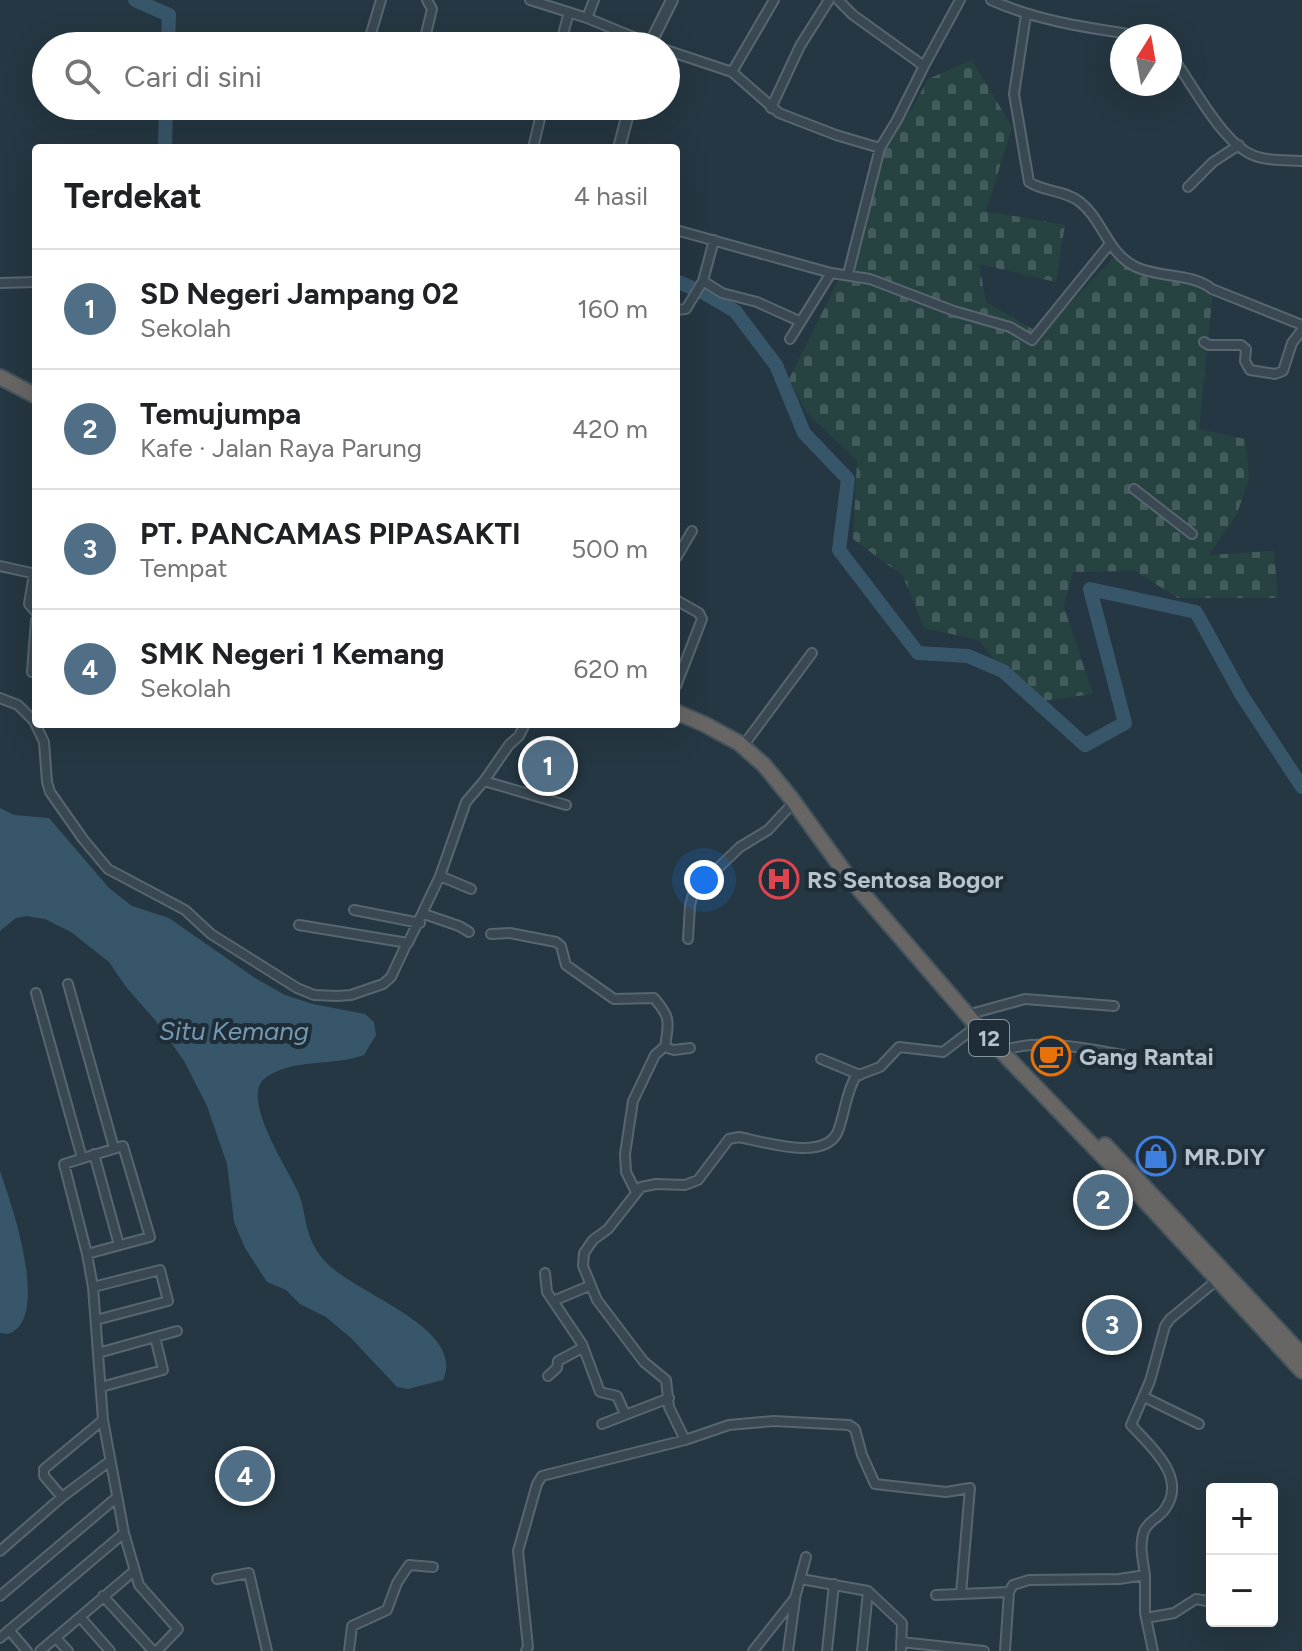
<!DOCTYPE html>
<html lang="id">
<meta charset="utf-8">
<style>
body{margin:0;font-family:Figtree,sans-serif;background:#f2f2f2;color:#202124}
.controls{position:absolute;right:24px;bottom:24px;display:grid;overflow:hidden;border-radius:8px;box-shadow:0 8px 32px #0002}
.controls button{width:72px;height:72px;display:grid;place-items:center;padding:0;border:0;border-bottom:2px solid #e0e0e0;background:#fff;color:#202124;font:40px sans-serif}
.compass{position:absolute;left:1110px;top:24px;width:72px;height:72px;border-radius:50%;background:#fff;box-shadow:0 8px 32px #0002;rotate:11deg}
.you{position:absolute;left:704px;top:880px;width:28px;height:28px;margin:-20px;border:6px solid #fff;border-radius:50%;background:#1a73e8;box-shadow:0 0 0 12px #1a73e833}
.badge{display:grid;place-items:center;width:52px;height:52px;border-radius:50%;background:#506e85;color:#fff;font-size:26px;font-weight:700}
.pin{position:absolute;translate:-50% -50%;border:4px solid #fff;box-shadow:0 2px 8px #0006}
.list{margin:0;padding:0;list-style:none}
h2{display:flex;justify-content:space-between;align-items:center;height:104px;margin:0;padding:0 32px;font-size:34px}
h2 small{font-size:26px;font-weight:400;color:#757577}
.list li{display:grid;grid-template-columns:52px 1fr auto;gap:24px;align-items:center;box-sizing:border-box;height:120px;padding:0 32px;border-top:2px solid #e0e0e0}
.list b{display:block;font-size:30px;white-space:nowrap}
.list p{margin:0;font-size:26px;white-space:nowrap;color:#757577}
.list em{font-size:26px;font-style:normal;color:#757577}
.icon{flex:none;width:44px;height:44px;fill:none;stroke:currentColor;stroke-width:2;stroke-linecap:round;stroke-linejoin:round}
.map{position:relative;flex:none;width:1302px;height:1651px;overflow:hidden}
.search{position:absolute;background:#fff;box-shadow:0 8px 32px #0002;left:32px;top:32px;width:648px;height:88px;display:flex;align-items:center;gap:20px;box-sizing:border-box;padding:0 28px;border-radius:44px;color:#757577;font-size:30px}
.panel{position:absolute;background:#fff;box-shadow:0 8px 32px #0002;left:32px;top:144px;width:648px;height:584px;border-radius:8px}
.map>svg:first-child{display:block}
</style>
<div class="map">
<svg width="1302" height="1651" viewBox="0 0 1302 1651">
<defs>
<pattern id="cemetery-stones" width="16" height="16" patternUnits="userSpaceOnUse" patternTransform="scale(2)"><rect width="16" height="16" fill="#274341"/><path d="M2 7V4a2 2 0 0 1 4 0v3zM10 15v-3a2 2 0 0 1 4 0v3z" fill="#445c5b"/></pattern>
</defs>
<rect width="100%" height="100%" fill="#253742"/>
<!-- cemetery -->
<path fill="url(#cemetery-stones)" d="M 972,60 L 1012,127 L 986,211 L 1065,225 L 1056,282 L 979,264 L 986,302 L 1041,334 L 1115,256 L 1173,280 L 1213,290 L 1199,429 L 1245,439 L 1249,479 L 1237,514 L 1209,555 L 1274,551 L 1278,598 L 1178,598 L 1135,571 L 1073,572 L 1064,607 L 1093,694 L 1027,703 L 979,640 L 924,628 L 903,576 L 853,539 L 857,461 L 806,412 L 789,379 L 845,267 L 884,145 L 913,107 L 928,79 Z"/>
<!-- water -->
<path fill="#38566a" d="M 0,808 L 14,815 L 49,818 L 109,888 L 132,906 L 169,918 L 255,978 L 285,995 L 313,1004 L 365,1014 L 374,1022 L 376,1035 L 364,1055 C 338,1066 288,1058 264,1079 C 241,1100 288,1169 298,1192 C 308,1217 303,1235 323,1259 C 350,1293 467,1326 443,1380 L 408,1389 L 397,1387 L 351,1338 L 326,1317 L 300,1304 L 286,1290 L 267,1282 L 245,1248 L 234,1222 L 227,1164 L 207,1106 L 184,1061 L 155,1020 L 126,987 L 109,962 L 71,932 L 45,919 L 26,916 L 16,918 L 0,931 Z
M 0,1171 C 11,1203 52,1319 8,1334 L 0,1333 Z"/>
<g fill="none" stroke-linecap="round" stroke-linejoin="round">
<!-- river -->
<path stroke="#38566a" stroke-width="14" d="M 135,0 L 169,15 L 168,46
M 165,148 L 166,106
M 676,281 L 702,292 L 735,311 L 776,365 L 804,433 L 848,479 L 839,550 L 918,653 L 968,656 L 1003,671 L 1085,745 L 1125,723 L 1090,589 L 1196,612 L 1241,694 L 1302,787"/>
<defs>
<path id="minor" d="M 530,0 L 587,18 L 655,46
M 838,0 L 853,15 L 924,66 L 960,0
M 991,0 C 1040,22 1089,28 1142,36
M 1026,15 L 1014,94 L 1029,182 C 1044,192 1065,190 1080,202 C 1103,220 1107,253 1136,267 C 1159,278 1193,273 1212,289 L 1302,325
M 587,18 L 594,0
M 370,37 L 381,0
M 423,46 L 432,9 L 427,0
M 560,46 L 569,12
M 666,50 L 732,72 L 779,113 L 836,135 L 880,148
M 1170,54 C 1191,80 1223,148 1258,157 C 1272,161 1288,160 1302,161
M 732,72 L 774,0
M 771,108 L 800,46 L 829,0
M 533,148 L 543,106
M 1188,187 L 1213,162 L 1239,145
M 676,230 L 831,273 L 870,279 L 954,311 L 1010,327 L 1032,340 L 1109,245
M 848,274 L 880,148 L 897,120 L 924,66
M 703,281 L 722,293 L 757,302 L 799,321
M 0,283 L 36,282
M 676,310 L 686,309 L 703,281 L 714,240
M 790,339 L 831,273
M 1204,342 L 1209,345 L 1241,345 L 1246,349 L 1245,361 L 1250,370 L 1275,374 L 1283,371 L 1292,343 L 1302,330
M 1134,489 L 1192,534
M 676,558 L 692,531
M 0,566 L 36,574
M 34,574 L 29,604 L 36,612
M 676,600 L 699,613 L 702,619 L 676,686
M 32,672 L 36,620
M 0,698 L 18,705 L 34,721 L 44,742 L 47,782 L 50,792 L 83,839 L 108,869 L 185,910 L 211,934 L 297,988 L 314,995 L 337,996 L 351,995 L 383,984 L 391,977 L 406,945
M 746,742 L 812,653
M 484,781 L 566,805
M 440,876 L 471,889
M 354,910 L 420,923
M 424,914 L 459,926 L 469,932
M 299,925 L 408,943 L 440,876 L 466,802 L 484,781 L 509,745 L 519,736 L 525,724
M 491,934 L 510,933 L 556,942 L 561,946 L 566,965 L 614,999 L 654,998 C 671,1018 669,1021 665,1047
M 688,939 L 690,905 L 694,891 L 740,847 L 768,830 L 794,802
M 68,984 L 114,1148
M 36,993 L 82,1158
M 974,1013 L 1025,999 L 1114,1006
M 1012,1048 C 1050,1039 1092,1050 1130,1056
M 821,1059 L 860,1075
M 94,1154 L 119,1245
M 636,1192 L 626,1172 L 625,1154 L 633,1101 L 655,1055 L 664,1047 L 674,1050 L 690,1048
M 87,1254 L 150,1237 L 123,1146 L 64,1164 L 87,1254 L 93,1287 L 103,1420 L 124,1533 L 139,1585 L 178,1629 L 157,1651
M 545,1273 L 547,1292 L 582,1344 L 600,1392 L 617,1396 L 625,1414
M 93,1287 L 160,1270 L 168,1301 L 96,1320
M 553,1301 L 589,1286
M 98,1353 L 177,1331
M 548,1376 L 557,1368 L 558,1361 L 582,1348
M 101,1387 L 163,1370 L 155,1337
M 1144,1397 L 1199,1424
M 602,1424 L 669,1398
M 685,1440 L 729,1425 L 774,1421 L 849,1425 L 855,1429 L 862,1455 L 875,1484 L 946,1492 L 970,1488 L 961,1594
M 62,1497 L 44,1476 L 44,1469 L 103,1420
M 0,1551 L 62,1497 L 110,1461
M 1145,1575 L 1145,1613 L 1153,1651
M 217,1579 L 249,1573 L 267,1651
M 801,1579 L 868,1591 L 902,1623 L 901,1651
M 936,1595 L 1009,1592
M 0,1596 L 116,1498
M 103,1596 L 153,1651
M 80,1617 L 110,1651
M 1146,1618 L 1174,1613 L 1196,1599 L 1212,1602
M 9,1630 L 27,1651
M 0,1638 L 124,1533
M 56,1638 L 68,1651
M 901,1642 L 984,1651
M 40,1651 L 134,1571
M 349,1651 L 352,1626 L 387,1610 L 397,1583 L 409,1565 L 433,1567
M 526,1651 L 528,1647 L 518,1551 L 537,1484 L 542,1476 L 685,1440 L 669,1407 L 666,1380 L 644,1362 L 597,1300 L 583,1266 L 584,1253 L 593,1240 L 608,1229 L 641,1187 L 656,1184 L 685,1185 L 698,1180 L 729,1139 L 739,1137 C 764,1142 826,1162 838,1131 C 845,1113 846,1092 856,1076 L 880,1067 L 899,1047 L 943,1052 L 977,1026
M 753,1651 L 795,1598 L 806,1557
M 788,1651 L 795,1600
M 827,1651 L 834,1584
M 862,1651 L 868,1591
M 1005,1651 L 1009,1592 L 1013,1585 L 1029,1580 L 1119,1579 L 1145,1575 C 1143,1561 1139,1545 1144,1531 C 1149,1520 1159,1518 1165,1509 C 1188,1477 1150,1446 1131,1425 L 1150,1381 L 1165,1326 L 1170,1319 L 1217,1280"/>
<path id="tertiary" d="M 649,46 L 672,0
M 619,148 L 630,106"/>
<path id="trunk" d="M 0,377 L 36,396
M 676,712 L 704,724 L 739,743 L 764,765 L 791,798 L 846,874 L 977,1026 L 1118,1172 L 1302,1371
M 1105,1145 L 1302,1355"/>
</defs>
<!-- minor casing -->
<use href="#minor" stroke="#57666f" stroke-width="12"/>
<!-- tertiary casing -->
<use href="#tertiary" stroke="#57666f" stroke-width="14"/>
<!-- trunk casing -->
<use href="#trunk" stroke="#44535c" stroke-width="18"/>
<!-- minor -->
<use href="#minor" stroke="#394852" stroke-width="8"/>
<!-- tertiary -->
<use href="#tertiary" stroke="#394852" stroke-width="10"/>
<!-- trunk -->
<use href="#trunk" stroke="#686664" stroke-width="14"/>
</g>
<!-- icons -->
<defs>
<symbol id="hospital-ring" viewBox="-11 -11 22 22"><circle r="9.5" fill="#1e2d37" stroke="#e0444e" stroke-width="1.5"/><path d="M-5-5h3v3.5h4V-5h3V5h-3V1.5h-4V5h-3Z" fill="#e0444e"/></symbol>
<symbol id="cafe-ring" viewBox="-11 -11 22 22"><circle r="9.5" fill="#1e2d37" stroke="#e8710a" stroke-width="1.5"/><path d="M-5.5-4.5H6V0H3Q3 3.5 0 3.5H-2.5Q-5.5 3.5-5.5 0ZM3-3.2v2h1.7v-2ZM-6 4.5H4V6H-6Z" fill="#e8710a"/></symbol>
<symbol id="shop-ring" viewBox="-11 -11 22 22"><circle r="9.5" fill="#1e2d37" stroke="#3f7fe0" stroke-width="1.5"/><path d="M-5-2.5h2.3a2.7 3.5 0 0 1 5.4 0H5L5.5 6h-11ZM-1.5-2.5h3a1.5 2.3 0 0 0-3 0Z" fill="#3f7fe0"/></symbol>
</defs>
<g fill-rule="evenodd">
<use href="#hospital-ring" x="757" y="857" width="44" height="44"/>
<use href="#cafe-ring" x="1029" y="1034" width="44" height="44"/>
<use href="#shop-ring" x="1134" y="1134" width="44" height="44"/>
</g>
<g text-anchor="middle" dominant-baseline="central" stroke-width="8" stroke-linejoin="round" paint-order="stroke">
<!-- shield labels -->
<rect fill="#1e2d37" stroke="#88969f" stroke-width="2" x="969" y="1020" width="40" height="36" rx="6"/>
<g font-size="22" font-weight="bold" fill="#b6c3cc">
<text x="989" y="1038">12</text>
</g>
<!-- poi labels -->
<g font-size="24" font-weight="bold" fill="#b6c3cc" stroke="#1e2d37" text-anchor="start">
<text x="807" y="879">RS Sentosa Bogor</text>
<text x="1079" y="1056">Gang Rantai</text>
<text x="1184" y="1156">MR.DIY</text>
</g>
<!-- water labels -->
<g font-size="26" font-style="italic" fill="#7599b0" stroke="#1e2d37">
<text x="234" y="1031">Situ Kemang</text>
</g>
</g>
</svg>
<div class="controls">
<button>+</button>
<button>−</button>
</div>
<svg class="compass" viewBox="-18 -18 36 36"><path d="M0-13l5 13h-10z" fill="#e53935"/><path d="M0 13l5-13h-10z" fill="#757577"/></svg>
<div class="you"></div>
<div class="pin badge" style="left:548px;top:766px">1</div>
<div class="pin badge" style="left:1103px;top:1200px">2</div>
<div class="pin badge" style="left:1112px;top:1325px">3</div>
<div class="pin badge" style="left:245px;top:1476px">4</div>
<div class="search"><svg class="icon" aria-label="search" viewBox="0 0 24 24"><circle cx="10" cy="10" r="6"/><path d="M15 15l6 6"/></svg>Cari di sini</div>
<section class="panel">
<h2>Terdekat<small>4 hasil</small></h2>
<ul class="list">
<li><span class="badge">1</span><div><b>SD Negeri Jampang 02</b><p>Sekolah</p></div><em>160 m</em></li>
<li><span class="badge">2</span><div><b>Temujumpa</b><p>Kafe · Jalan Raya Parung</p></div><em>420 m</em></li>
<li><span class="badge">3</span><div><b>PT. PANCAMAS PIPASAKTI</b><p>Tempat</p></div><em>500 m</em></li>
<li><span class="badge">4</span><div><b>SMK Negeri 1 Kemang</b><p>Sekolah</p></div><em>620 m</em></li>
</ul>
</section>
</div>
